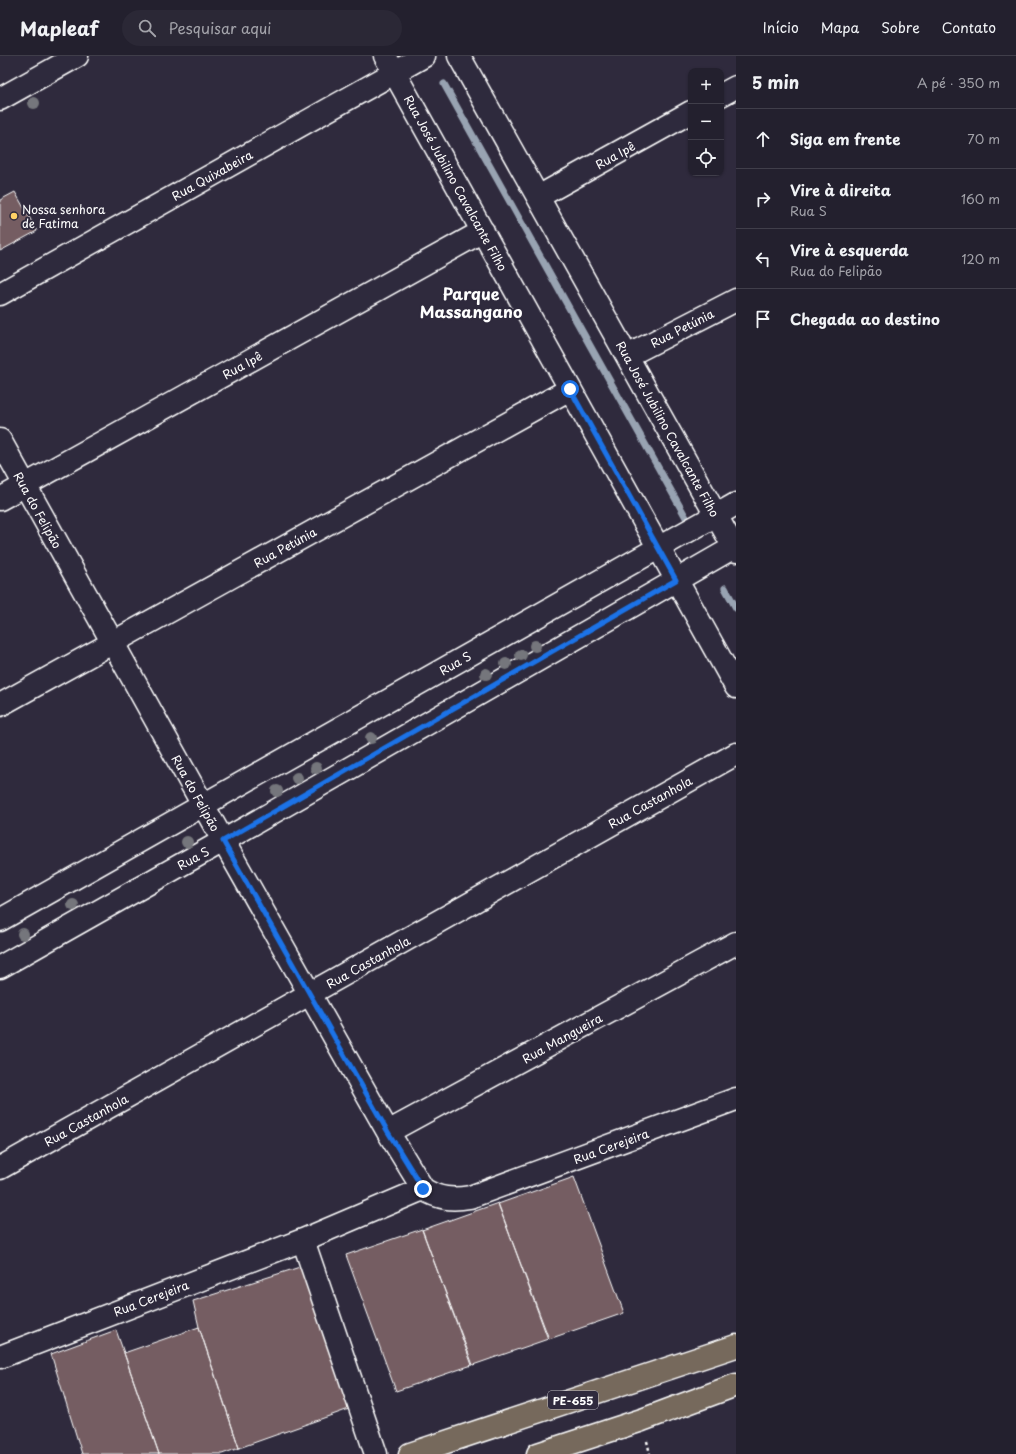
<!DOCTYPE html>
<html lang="pt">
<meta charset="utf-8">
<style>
body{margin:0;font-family:"Playpen Sans",sans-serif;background:#2b2836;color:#f1f3f6}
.controls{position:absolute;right:12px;top:12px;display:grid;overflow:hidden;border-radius:8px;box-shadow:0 1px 3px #0004}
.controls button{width:36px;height:36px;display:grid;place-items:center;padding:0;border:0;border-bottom:1px solid #403e4a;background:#23202e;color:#f1f3f6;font:20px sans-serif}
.stop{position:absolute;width:12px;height:12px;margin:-9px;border:3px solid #1a73e8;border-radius:50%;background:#fff}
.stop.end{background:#1a73e8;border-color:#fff;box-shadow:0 1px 4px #0008}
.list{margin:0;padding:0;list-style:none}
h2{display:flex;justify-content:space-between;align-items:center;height:52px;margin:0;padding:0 16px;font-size:17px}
h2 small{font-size:13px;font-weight:400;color:#a3a3aa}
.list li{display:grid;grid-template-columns:26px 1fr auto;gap:12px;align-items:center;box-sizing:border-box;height:60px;padding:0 16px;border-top:1px solid #403e4a}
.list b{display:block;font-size:15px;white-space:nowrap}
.list p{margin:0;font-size:13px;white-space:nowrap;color:#a3a3aa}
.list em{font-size:13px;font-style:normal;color:#a3a3aa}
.icon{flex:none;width:22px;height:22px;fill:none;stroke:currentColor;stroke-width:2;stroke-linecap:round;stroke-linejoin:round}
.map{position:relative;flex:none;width:736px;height:1398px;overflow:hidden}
header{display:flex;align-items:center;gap:24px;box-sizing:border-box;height:56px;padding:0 20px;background:#23202e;border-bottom:1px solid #403e4a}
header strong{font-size:19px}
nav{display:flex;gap:22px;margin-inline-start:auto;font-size:14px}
.search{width:280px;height:36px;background:#2b2836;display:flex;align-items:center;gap:10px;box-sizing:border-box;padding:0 14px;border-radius:22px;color:#a3a3aa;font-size:15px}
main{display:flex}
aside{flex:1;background:#23202e}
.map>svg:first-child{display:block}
</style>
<header>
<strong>Mapleaf</strong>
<div class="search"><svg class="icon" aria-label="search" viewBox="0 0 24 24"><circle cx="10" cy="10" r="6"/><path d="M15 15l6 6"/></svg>Pesquisar aqui</div>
<nav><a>Início</a><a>Mapa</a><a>Sobre</a><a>Contato</a></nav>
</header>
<main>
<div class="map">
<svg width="736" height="1398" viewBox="0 0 736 1398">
<rect width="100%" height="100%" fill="#2f2a3d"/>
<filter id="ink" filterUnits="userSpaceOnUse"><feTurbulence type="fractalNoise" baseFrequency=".025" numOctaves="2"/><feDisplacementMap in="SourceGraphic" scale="8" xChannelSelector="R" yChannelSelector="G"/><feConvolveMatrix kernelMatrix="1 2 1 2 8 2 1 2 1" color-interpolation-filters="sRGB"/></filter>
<g filter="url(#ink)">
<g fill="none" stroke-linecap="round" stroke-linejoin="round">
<!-- stream -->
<path stroke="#98a3b2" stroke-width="7" d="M 444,28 L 688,465
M 725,532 L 736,552"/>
</g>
<!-- building -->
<path fill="#745d62" stroke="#fff" d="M 15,136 L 37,175 L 0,195 L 0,144 Z
M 574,1121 L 624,1257 L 549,1283 L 498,1148 Z
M 498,1147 L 548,1283 L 473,1309 L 422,1174 Z
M 422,1173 L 472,1309 L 396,1335 L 346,1199 Z
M 303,1210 L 349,1353 L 239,1392 L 199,1271 L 193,1245 Z
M 199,1271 L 239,1392 L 222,1398 L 159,1398 L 124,1297 Z
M 116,1274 L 124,1297 L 159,1398 L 82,1398 L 51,1298 Z"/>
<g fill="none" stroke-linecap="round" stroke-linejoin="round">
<defs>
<path id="minor" d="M 385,0 L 736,631
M 459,0 L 736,495
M 721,39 L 736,31
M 0,43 L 77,0
M 538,141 L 691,56
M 0,238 L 424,0
M 627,300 L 736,244
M 0,384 L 203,749 L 388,1076 L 423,1133 C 439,1143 452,1144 470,1141 L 736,1043
M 0,443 L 483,175
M 0,649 L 570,333
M 0,864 L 736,448
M 0,911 L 223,785 L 736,490
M 388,1076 L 736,887
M 0,1112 L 736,698
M 303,1184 L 376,1398
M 0,1301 L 303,1184 L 423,1133"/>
<path id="major" d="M 410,1398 L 736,1290
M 538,1398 L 642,1364 L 736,1329"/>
</defs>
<!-- minor casing -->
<use href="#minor" stroke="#fff" stroke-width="25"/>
<!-- major casing -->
<use href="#major" stroke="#fff" stroke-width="25"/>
<!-- path -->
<path stroke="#fff" stroke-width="2.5" stroke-dasharray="3 3" stroke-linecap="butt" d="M 647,1385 L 650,1398"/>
<!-- minor -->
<use href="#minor" stroke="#2f2a3d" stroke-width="22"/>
<!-- major -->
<use href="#major" stroke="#76695c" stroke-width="22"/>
</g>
<!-- trees -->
<g fill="#75767b">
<circle cx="34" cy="47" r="6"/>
<circle cx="535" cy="590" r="6"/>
<circle cx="521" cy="599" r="6"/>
<circle cx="506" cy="608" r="6"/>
<circle cx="486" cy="618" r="6"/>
<circle cx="371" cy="682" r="6"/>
<circle cx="316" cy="712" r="6"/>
<circle cx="297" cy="722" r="6"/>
<circle cx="277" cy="735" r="6"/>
<circle cx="187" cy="786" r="6"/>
<circle cx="73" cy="849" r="6"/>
<circle cx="23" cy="878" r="6"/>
</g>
</g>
<g fill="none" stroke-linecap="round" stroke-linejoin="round" filter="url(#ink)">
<!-- route -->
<path stroke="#1a73e8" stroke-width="5" d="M 423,1133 L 388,1076 L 223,785 L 676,524 L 570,333"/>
</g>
<!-- markers -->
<circle fill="#ffd166" stroke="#2f2a3d" stroke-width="1.5" cx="14" cy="160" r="4"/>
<g text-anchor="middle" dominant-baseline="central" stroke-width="4" stroke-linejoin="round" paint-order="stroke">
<!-- shield labels -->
<rect fill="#2f2a3d" stroke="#c1bfc5" stroke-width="1" x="548" y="1335" width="50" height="18" rx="3"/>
<g font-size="11" font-weight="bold" fill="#fff">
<text x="573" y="1344">PE-655</text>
</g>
<!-- street labels -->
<g font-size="12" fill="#fff" stroke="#2f2a3d">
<text transform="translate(615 99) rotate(-29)">Rua Ipê</text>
<text transform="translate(212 119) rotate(-29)">Rua Quixabeira</text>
<text transform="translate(456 127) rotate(61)">Rua José Jubilino Cavalcante Filho</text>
<text transform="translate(682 272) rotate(-27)">Rua Petúnia</text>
<text transform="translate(242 309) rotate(-29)">Rua Ipê</text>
<text transform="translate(668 373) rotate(61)">Rua José Jubilino Cavalcante Filho</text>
<text transform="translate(38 454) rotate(61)">Rua do Felipão</text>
<text transform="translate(285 491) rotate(-29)">Rua Petúnia</text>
<text transform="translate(455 607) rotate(-30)">Rua S</text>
<text transform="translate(196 737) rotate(61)">Rua do Felipão</text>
<text transform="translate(650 746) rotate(-29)">Rua Castanhola</text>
<text transform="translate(193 802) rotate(-29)">Rua S</text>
<text transform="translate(368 906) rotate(-29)">Rua Castanhola</text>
<text transform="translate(562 982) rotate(-29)">Rua Mangueira</text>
<text transform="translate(86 1064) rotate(-29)">Rua Castanhola</text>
<text transform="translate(611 1090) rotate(-20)">Rua Cerejeira</text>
<text transform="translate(151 1242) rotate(-21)">Rua Cerejeira</text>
</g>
<!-- poi labels -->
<g font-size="12" fill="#fff" stroke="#2f2a3d" text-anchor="start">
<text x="22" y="153">Nossa senhora<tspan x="22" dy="14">de Fatima</tspan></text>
</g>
<!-- district labels -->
<g font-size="16" font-weight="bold" fill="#fff" stroke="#2f2a3d">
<text x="471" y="237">Parque<tspan x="471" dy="18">Massangano</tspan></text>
</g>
</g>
</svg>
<div class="controls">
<button>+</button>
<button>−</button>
<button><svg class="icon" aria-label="locate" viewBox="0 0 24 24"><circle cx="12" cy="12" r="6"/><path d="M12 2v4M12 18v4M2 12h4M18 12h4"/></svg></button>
</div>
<div class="stop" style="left:570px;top:333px"></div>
<div class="stop end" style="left:423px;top:1133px"></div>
</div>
<aside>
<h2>5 min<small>A pé · 350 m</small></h2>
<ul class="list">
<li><svg class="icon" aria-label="ahead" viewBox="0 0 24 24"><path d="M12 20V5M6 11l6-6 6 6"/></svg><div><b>Siga em frente</b></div><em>70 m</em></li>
<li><svg class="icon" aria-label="right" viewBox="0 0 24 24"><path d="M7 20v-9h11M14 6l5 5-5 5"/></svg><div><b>Vire à direita</b><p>Rua S</p></div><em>160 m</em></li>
<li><svg class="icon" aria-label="left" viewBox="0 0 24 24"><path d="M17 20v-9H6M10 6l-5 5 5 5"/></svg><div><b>Vire à esquerda</b><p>Rua do Felipão</p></div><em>120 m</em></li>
<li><svg class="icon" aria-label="arrive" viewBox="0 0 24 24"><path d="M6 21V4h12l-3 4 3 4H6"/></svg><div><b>Chegada ao destino</b></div></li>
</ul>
</aside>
</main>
